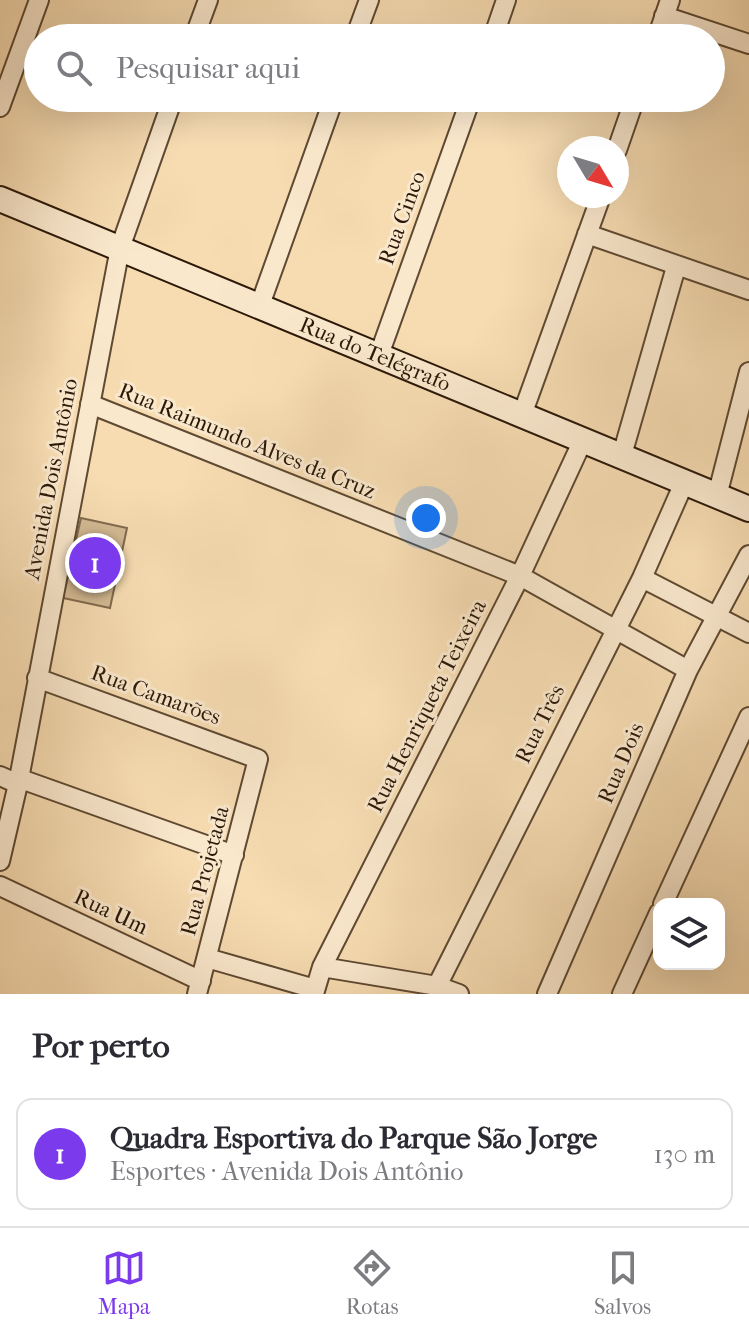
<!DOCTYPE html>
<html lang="pt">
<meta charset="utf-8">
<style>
body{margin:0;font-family:"IM FELL French Canon",serif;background:#f2f2f3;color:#2b2b33}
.controls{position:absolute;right:24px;bottom:24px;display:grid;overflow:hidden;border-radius:16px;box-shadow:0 8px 32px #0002}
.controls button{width:72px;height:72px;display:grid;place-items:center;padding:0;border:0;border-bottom:2px solid #e1e1e2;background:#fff;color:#2b2b33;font:40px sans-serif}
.compass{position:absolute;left:557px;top:136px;width:72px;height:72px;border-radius:50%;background:#fff;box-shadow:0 8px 32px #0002;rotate:128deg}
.you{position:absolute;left:426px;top:518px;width:28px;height:28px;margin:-20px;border:6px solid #fff;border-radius:50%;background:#1a73e8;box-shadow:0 0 0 12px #1a73e833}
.badge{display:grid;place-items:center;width:52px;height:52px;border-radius:50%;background:#7c3aed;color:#fff;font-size:26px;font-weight:700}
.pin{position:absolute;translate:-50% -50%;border:4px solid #fff;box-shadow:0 2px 8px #0006}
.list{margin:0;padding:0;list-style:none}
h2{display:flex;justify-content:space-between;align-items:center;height:104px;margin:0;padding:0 32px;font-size:34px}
h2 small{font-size:26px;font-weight:400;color:#7c7c81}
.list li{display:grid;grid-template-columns:52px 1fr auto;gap:24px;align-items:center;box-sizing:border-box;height:112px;margin:0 16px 16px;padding:0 16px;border:2px solid #e1e1e2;border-radius:16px}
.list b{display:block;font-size:30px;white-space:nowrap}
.list p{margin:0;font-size:26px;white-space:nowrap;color:#7c7c81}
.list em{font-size:26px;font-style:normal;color:#7c7c81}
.icon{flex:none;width:44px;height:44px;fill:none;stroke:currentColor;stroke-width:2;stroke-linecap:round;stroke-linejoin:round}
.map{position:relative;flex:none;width:749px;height:994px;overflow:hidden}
.search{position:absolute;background:#fff;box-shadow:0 8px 32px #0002;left:24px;right:24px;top:24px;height:88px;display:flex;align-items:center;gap:20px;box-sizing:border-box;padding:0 28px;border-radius:44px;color:#7c7c81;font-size:30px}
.sheet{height:232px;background:#fff}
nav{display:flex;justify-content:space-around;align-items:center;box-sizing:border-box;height:112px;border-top:2px solid #e1e1e2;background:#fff;font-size:22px;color:#7c7c81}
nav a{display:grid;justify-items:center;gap:4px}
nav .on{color:#7c3aed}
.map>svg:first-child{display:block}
</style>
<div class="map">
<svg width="749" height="994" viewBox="0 0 749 994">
<rect width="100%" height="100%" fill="#f7dcb2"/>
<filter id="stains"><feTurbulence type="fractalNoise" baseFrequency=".0025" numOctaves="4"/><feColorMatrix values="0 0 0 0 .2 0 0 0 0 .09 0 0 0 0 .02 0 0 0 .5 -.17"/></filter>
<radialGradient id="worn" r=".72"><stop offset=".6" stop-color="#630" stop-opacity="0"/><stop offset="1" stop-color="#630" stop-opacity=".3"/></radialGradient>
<!-- green -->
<path fill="#d4bb95" stroke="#806a4e" stroke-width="2" d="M 81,518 L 127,528 L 110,608 L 63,598 Z"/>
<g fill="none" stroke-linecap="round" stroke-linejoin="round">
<defs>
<path id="street" d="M 664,16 L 749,44
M 194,38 L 208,0
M 355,38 L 369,0
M 493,38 L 506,0
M 657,38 L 670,0
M 0,107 L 39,0
M 617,150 L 635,98
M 587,234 L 749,290
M 260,305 L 334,98
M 379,355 L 471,98
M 90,404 L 520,576 L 688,670
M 522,415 L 601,196
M 622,455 L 676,267
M 717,496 L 749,372
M 642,578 L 749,633
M 37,678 L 258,759 L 197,994
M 0,776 L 18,784
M 18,778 L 234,855
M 0,861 L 18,784 L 120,248 L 173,98
M 0,886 L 201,981
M 663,904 L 749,717
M 207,958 L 315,989
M 322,967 L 437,986 L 459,994
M 437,986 L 642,578 L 684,483
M 314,994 L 322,967 L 520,576 L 583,440
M 547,994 L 688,670 L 749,555
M 622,994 L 659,913"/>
<g id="secondary">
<path id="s1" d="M 0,199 L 749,509"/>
</g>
</defs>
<!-- street casing -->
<use href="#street" stroke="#5e4932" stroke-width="22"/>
<!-- secondary casing -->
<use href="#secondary" stroke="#2b1808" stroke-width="28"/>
<!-- street -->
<use href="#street" stroke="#fae8cd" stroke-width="18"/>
<!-- secondary -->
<use href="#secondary" stroke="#fae8cd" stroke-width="24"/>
</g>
<g text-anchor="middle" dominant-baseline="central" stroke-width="6" stroke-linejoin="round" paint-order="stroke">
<!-- street labels -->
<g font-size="22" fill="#2b1808" stroke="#fae8cd">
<text transform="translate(402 218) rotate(-70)">Rua Cinco</text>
<text stroke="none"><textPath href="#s1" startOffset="406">Rua do Telégrafo</textPath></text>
<text transform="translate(247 441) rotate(22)">Rua Raimundo Alves da Cruz</text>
<text transform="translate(51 479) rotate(-79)">Avenida Dois Antônio</text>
<text transform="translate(156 695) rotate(20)">Rua Camarões</text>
<text transform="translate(427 706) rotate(-63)">Rua Henriqueta Teixeira</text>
<text transform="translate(540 724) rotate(-64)">Rua Três</text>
<text transform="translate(621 763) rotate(-67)">Rua Dois</text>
<text transform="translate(205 871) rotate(-75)">Rua Projetada</text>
<text transform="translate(111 912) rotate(25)">Rua Um</text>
</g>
</g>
<rect width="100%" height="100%" filter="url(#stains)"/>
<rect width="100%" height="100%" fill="url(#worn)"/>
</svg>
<div class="controls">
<button><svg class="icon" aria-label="layers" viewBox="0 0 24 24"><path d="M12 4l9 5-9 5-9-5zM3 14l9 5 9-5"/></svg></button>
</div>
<svg class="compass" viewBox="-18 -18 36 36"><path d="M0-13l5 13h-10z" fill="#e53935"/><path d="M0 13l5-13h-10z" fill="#7c7c81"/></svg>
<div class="you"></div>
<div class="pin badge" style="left:95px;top:563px">1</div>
<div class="search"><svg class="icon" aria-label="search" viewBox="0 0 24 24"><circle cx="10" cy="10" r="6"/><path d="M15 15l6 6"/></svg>Pesquisar aqui</div>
</div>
<section class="sheet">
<h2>Por perto<small></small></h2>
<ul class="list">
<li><span class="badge">1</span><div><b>Quadra Esportiva do Parque São Jorge</b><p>Esportes · Avenida Dois Antônio</p></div><em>130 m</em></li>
</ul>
</section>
<nav>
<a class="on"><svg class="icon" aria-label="map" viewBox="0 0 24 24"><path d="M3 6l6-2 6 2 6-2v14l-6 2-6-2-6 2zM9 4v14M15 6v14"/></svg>Mapa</a>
<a><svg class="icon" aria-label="directions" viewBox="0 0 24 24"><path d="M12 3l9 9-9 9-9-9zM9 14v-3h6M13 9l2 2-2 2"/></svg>Rotas</a>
<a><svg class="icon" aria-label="saved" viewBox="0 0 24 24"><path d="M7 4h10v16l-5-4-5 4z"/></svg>Salvos</a>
</nav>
